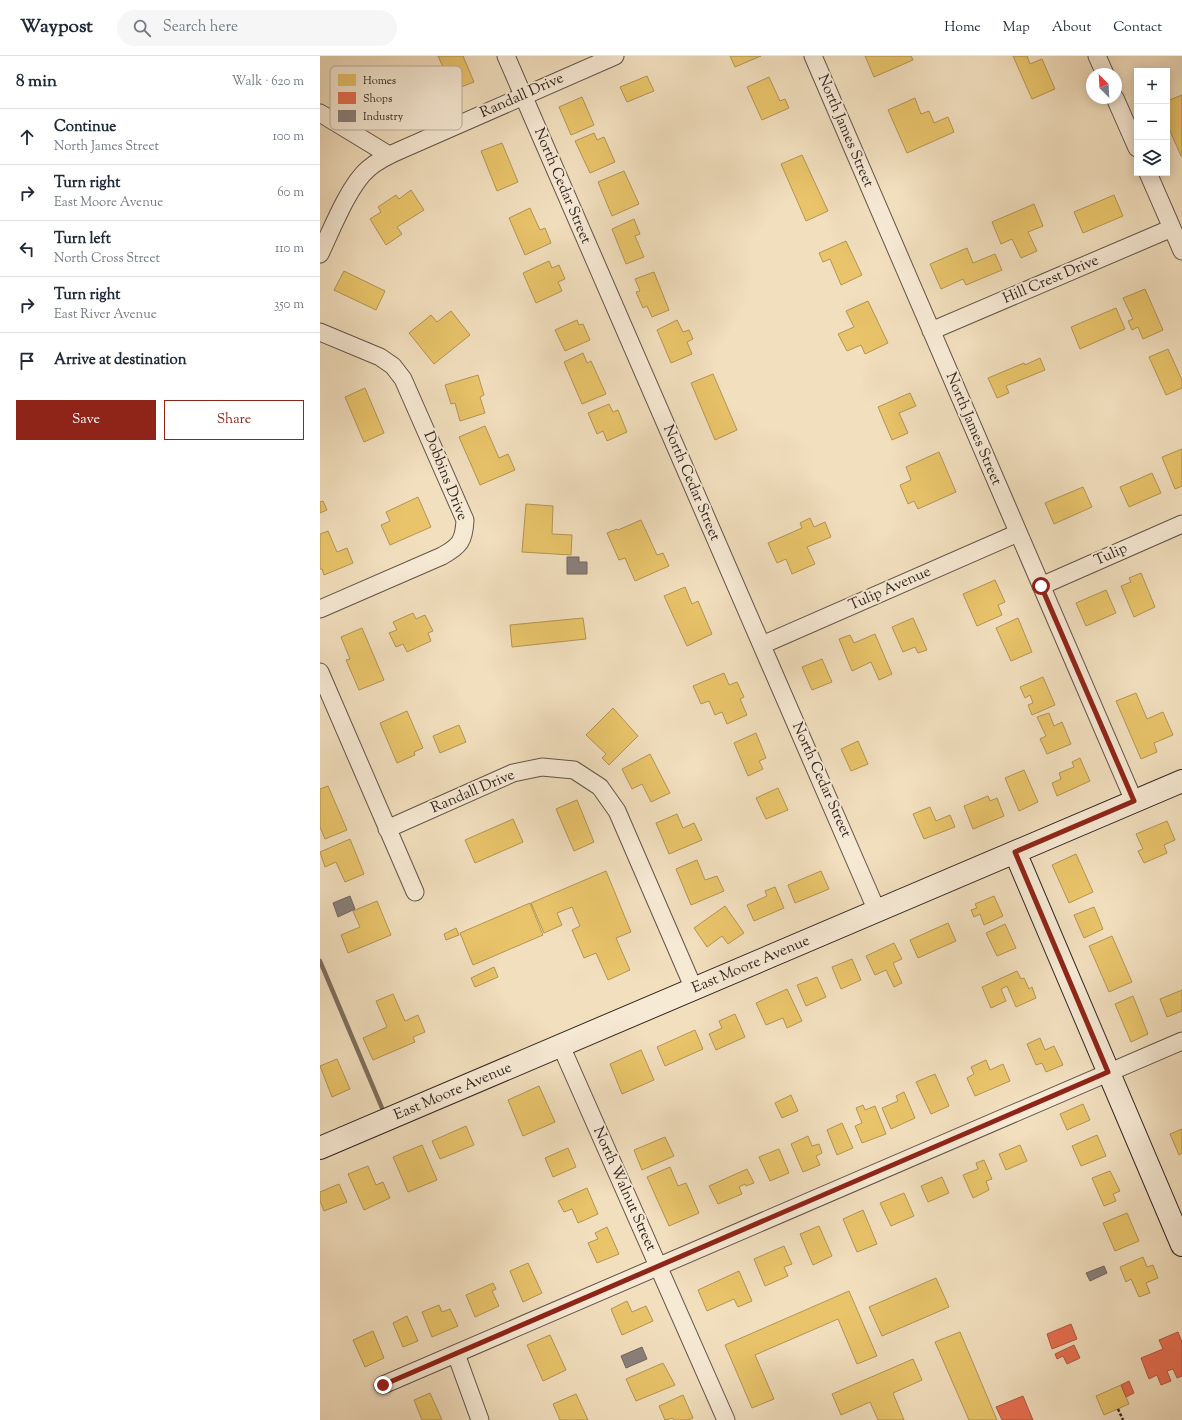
<!DOCTYPE html>
<meta charset="utf-8">
<style>
body{margin:0;font-family:"Sorts Mill Goudy",serif;background:#f6f6f7;color:#1f2937}
.controls{position:absolute;right:12px;top:12px;display:grid;overflow:hidden;border-radius:0px;box-shadow:0 2px 10px #0003}
.controls button{width:36px;height:36px;display:grid;place-items:center;padding:0;border:0;border-bottom:1px solid #e0e1e3;background:#fff;color:#1f2937;font:20px sans-serif}
.compass{position:absolute;left:766px;top:12px;width:36px;height:36px;border-radius:50%;background:#fff;box-shadow:0 2px 10px #0003;rotate:336deg}
.stop{position:absolute;width:12px;height:12px;margin:-9px;border:3px solid #8f2418;border-radius:50%;background:#fff}
.stop.end{background:#8f2418;border-color:#fff;box-shadow:0 1px 4px #0008}
.list{margin:0;padding:0;list-style:none}
h2{display:flex;justify-content:space-between;align-items:center;height:52px;margin:0;padding:0 16px;font-size:17px}
h2 small{font-size:13px;font-weight:400;color:#747a83}
.list li{display:grid;grid-template-columns:26px 1fr auto;gap:12px;align-items:center;box-sizing:border-box;height:56px;padding:0 16px;border-top:1px solid #e0e1e3}
.list b{display:block;font-size:15px;white-space:nowrap}
.list p{margin:0;font-size:13px;white-space:nowrap;color:#747a83}
.list em{font-size:13px;font-style:normal;color:#747a83}
.actions{display:flex;gap:8px;padding:12px 16px}
.actions a{flex:1;padding:9px 0;border:1px solid #8f2418;border-radius:0px;text-align:center;font-size:14px;color:#8f2418}
.actions .main{background:#8f2418;color:#fff}
.icon{flex:none;width:22px;height:22px;fill:none;stroke:currentColor;stroke-width:2;stroke-linecap:round;stroke-linejoin:round}
.map{position:relative;flex:none;width:862px;height:1364px;overflow:hidden}
header{display:flex;align-items:center;gap:24px;box-sizing:border-box;height:56px;padding:0 20px;background:#fff;border-bottom:1px solid #e0e1e3}
header strong{font-size:19px}
nav{display:flex;gap:22px;margin-inline-start:auto;font-size:14px}
.search{width:280px;height:36px;background:#f6f6f7;display:flex;align-items:center;gap:10px;box-sizing:border-box;padding:0 14px;border-radius:22px;color:#747a83;font-size:15px}
main{display:flex}
aside{flex:1;background:#fff}
.map>svg:first-child{display:block}
</style>
<header>
<strong>Waypost</strong>
<div class="search"><svg class="icon" aria-label="search" viewBox="0 0 24 24"><circle cx="10" cy="10" r="6"/><path d="M15 15l6 6"/></svg>Search here</div>
<nav><a>Home</a><a>Map</a><a>About</a><a>Contact</a></nav>
</header>
<main>
<aside>
<h2>8 min<small>Walk · 620 m</small></h2>
<ul class="list">
<li><svg class="icon" aria-label="ahead" viewBox="0 0 24 24"><path d="M12 20V5M6 11l6-6 6 6"/></svg><div><b>Continue</b><p>North James Street</p></div><em>100 m</em></li>
<li><svg class="icon" aria-label="right" viewBox="0 0 24 24"><path d="M7 20v-9h11M14 6l5 5-5 5"/></svg><div><b>Turn right</b><p>East Moore Avenue</p></div><em>60 m</em></li>
<li><svg class="icon" aria-label="left" viewBox="0 0 24 24"><path d="M17 20v-9H6M10 6l-5 5 5 5"/></svg><div><b>Turn left</b><p>North Cross Street</p></div><em>110 m</em></li>
<li><svg class="icon" aria-label="right" viewBox="0 0 24 24"><path d="M7 20v-9h11M14 6l5 5-5 5"/></svg><div><b>Turn right</b><p>East River Avenue</p></div><em>350 m</em></li>
<li><svg class="icon" aria-label="arrive" viewBox="0 0 24 24"><path d="M6 21V4h12l-3 4 3 4H6"/></svg><div><b>Arrive at destination</b></div></li>
</ul>
<div class="actions"><a class="main">Save</a><a>Share</a></div>
</aside>
<div class="map">
<svg width="862" height="1364" viewBox="0 0 862 1364">
<rect width="100%" height="100%" fill="#f2dfbe"/>
<filter id="stains"><feTurbulence type="fractalNoise" baseFrequency=".005" numOctaves="4"/><feColorMatrix values="0 0 0 0 .2 0 0 0 0 .09 0 0 0 0 .02 0 0 0 .5 -.17"/></filter>
<radialGradient id="worn" r=".72"><stop offset=".6" stop-color="#630" stop-opacity="0"/><stop offset="1" stop-color="#630" stop-opacity=".3"/></radialGradient>
<!-- homes -->
<path fill="#e9c46a" stroke="#b29554" d="M 118,0 L 143,0 L 154,26 L 133,34 L 129,24 L 121,27 L 116,15 L 123,11 Z
M 410,0 L 441,0 L 415,11 Z
M 545,0 L 591,0 L 593,4 L 554,21 Z
M 693,0 L 707,0 L 710,8 L 722,3 L 735,33 L 712,43 Z
M 327,20 L 334,35 L 307,46 L 300,31 Z
M 449,21 L 460,45 L 465,43 L 469,52 L 442,64 L 427,31 Z
M 862,39 L 862,100 L 861,100 L 847,68 L 847,45 Z
M 262,41 L 274,69 L 251,79 L 239,51 Z
M 595,42 L 601,58 L 609,55 L 614,67 L 628,61 L 634,76 L 587,97 L 568,54 Z
M 274,77 L 277,84 L 284,81 L 295,106 L 270,117 L 255,85 Z
M 182,87 L 198,126 L 177,135 L 161,95 Z
M 482,99 L 508,155 L 486,165 L 461,108 Z
M 304,115 L 319,148 L 292,160 L 278,126 Z
M 91,134 L 104,154 L 77,171 L 82,178 L 66,189 L 50,163 L 61,156 L 58,151 L 76,139 L 79,143 Z
M 794,139 L 803,160 L 763,177 L 754,156 Z
M 714,148 L 723,170 L 708,176 L 717,195 L 701,202 L 692,183 L 681,188 L 672,166 Z
M 210,152 L 220,174 L 225,172 L 231,187 L 205,199 L 189,162 Z
M 314,163 L 320,178 L 315,180 L 324,201 L 306,208 L 292,173 Z
M 526,185 L 542,219 L 521,229 L 510,203 L 503,206 L 499,197 Z
M 647,192 L 653,207 L 675,198 L 682,214 L 646,229 L 643,223 L 621,233 L 610,208 Z
M 229,205 L 232,212 L 239,209 L 245,223 L 238,226 L 242,235 L 216,247 L 203,217 Z
M 24,215 L 65,235 L 56,254 L 14,234 Z
M 334,216 L 349,254 L 332,261 L 327,250 L 323,252 L 316,236 L 320,235 L 315,223 Z
M 825,233 L 843,274 L 823,283 L 818,271 L 812,274 L 808,265 L 813,263 L 803,242 Z
M 548,245 L 568,287 L 545,298 L 541,289 L 527,295 L 518,278 L 534,271 L 526,255 Z
M 796,252 L 805,273 L 760,293 L 751,271 Z
M 131,255 L 150,279 L 114,308 L 89,277 L 111,259 L 117,266 Z
M 257,264 L 259,269 L 263,268 L 270,284 L 245,295 L 235,274 Z
M 357,264 L 363,276 L 369,274 L 373,283 L 367,286 L 372,298 L 351,307 L 337,274 Z
M 848,293 L 862,324 L 862,332 L 846,339 L 829,301 Z
M 263,297 L 267,307 L 271,305 L 286,338 L 262,348 L 244,306 Z
M 720,302 L 725,314 L 686,330 L 689,337 L 677,342 L 668,322 L 704,307 L 705,309 Z
M 393,318 L 417,374 L 395,384 L 371,327 Z
M 158,319 L 164,339 L 160,341 L 165,357 L 140,365 L 135,347 L 131,348 L 125,329 Z
M 45,332 L 64,377 L 44,386 L 25,341 Z
M 590,337 L 596,350 L 579,357 L 588,377 L 572,384 L 558,351 Z
M 289,348 L 293,356 L 298,354 L 307,376 L 287,385 L 283,375 L 277,378 L 268,357 Z
M 165,370 L 179,402 L 188,398 L 195,414 L 160,429 L 139,381 Z
M 862,393 L 862,430 L 855,433 L 842,401 Z
M 619,396 L 636,436 L 598,453 L 594,445 L 588,448 L 580,429 L 591,424 L 586,411 Z
M 832,417 L 841,437 L 809,451 L 800,431 Z
M 763,431 L 772,451 L 734,468 L 725,447 Z
M 98,441 L 111,471 L 70,489 L 61,469 L 70,465 L 66,456 Z
M 3,445 L 7,454 L 0,457 L 0,446 Z
M 206,448 L 233,450 L 232,478 L 252,479 L 251,499 L 202,496 Z
M 490,462 L 494,471 L 505,466 L 511,481 L 487,491 L 495,508 L 472,518 L 466,503 L 457,507 L 448,487 L 482,472 L 480,467 Z
M 321,464 L 337,499 L 343,497 L 349,510 L 315,525 L 305,502 L 299,504 L 287,477 L 297,473 L 298,474 Z
M 8,475 L 17,496 L 27,492 L 33,507 L 4,519 L 2,513 L 0,513 L 0,478 Z
M 821,517 L 835,551 L 814,561 L 801,530 L 811,526 L 809,522 Z
M 675,524 L 685,546 L 678,549 L 682,559 L 657,570 L 643,538 Z
M 365,531 L 372,548 L 378,545 L 392,578 L 367,590 L 344,540 Z
M 786,534 L 796,557 L 766,570 L 756,547 Z
M 93,557 L 96,563 L 105,559 L 113,575 L 108,577 L 111,585 L 87,596 L 83,588 L 76,591 L 69,577 L 77,574 L 73,566 Z
M 263,562 L 266,583 L 192,591 L 190,569 Z
M 593,562 L 607,594 L 598,597 L 595,591 L 583,596 L 572,571 Z
M 698,562 L 712,596 L 691,605 L 676,572 Z
M 42,572 L 64,624 L 39,634 L 26,604 L 30,603 L 21,581 Z
M 555,578 L 572,618 L 559,624 L 551,606 L 532,615 L 519,583 L 530,579 L 534,587 Z
M 502,603 L 512,626 L 492,634 L 482,611 Z
M 404,617 L 409,629 L 417,626 L 424,641 L 420,643 L 427,659 L 407,668 L 402,656 L 395,659 L 389,645 L 381,648 L 373,630 Z
M 723,621 L 735,649 L 712,659 L 708,649 L 713,647 L 710,639 L 705,642 L 700,631 Z
M 816,637 L 827,663 L 843,656 L 853,679 L 834,687 L 837,696 L 821,703 L 796,645 Z
M 293,652 L 318,680 L 289,709 L 282,702 L 286,698 L 266,679 Z
M 87,655 L 103,692 L 94,696 L 95,699 L 77,707 L 60,667 Z
M 729,657 L 734,670 L 742,666 L 751,688 L 727,698 L 720,683 L 726,680 L 717,661 Z
M 139,669 L 146,686 L 120,697 L 113,680 Z
M 436,677 L 446,702 L 439,705 L 443,713 L 428,720 L 414,687 Z
M 538,685 L 548,708 L 531,715 L 521,693 Z
M 330,698 L 350,737 L 331,746 L 322,728 L 312,733 L 302,713 Z
M 760,702 L 770,725 L 737,740 L 732,727 L 741,723 L 739,717 L 754,711 L 752,706 Z
M 704,714 L 718,746 L 699,755 L 685,722 Z
M 8,730 L 27,774 L 5,783 L 0,771 L 0,733 Z
M 458,732 L 468,754 L 446,763 L 436,742 Z
M 668,740 L 670,745 L 677,742 L 684,760 L 653,773 L 644,750 Z
M 257,744 L 274,786 L 254,795 L 236,753 Z
M 610,751 L 616,765 L 630,759 L 635,771 L 604,783 L 593,758 Z
M 357,758 L 363,772 L 374,767 L 382,784 L 349,798 L 336,767 Z
M 193,763 L 203,786 L 155,807 L 145,784 Z
M 847,765 L 855,784 L 844,789 L 847,797 L 824,807 L 818,795 L 823,793 L 816,778 Z
M 30,783 L 44,818 L 25,826 L 16,806 L 5,811 L 0,796 Z
M 756,798 L 773,836 L 749,847 L 732,809 Z
M 377,804 L 385,824 L 397,820 L 404,835 L 371,849 L 356,813 Z
M 286,815 L 311,876 L 296,882 L 310,914 L 288,924 L 276,897 L 264,902 L 252,874 L 260,870 L 252,851 L 237,857 L 242,869 L 224,877 L 211,847 Z
M 501,815 L 509,833 L 475,847 L 468,829 Z
M 455,831 L 464,852 L 434,865 L 427,849 L 447,840 L 445,835 Z
M 674,840 L 683,860 L 664,869 L 660,858 L 654,861 L 651,854 L 657,852 L 655,848 Z
M 57,845 L 71,879 L 28,897 L 21,879 L 40,871 L 33,855 Z
M 210,847 L 223,879 L 153,909 L 140,877 Z
M 405,850 L 424,877 L 408,888 L 402,880 L 387,891 L 374,872 Z
M 774,851 L 783,873 L 764,882 L 754,859 Z
M 628,867 L 636,885 L 598,902 L 590,884 Z
M 685,868 L 696,892 L 677,900 L 666,877 Z
M 136,872 L 139,879 L 126,884 L 124,878 Z
M 792,880 L 812,926 L 789,936 L 769,890 Z
M 574,887 L 582,903 L 573,907 L 582,927 L 574,931 L 566,914 L 555,919 L 546,900 Z
M 532,903 L 541,924 L 521,933 L 512,911 Z
M 174,911 L 178,921 L 155,931 L 151,922 Z
M 697,915 L 701,923 L 704,922 L 709,933 L 712,931 L 716,942 L 696,951 L 687,930 L 681,933 L 686,945 L 671,952 L 662,931 Z
M 497,921 L 506,941 L 486,950 L 477,929 Z
M 467,933 L 482,965 L 467,972 L 463,962 L 446,969 L 436,947 Z
M 862,934 L 862,955 L 847,961 L 840,943 Z
M 73,938 L 85,965 L 98,959 L 105,976 L 93,981 L 95,986 L 53,1004 L 43,982 L 67,971 L 56,945 Z
M 813,940 L 828,978 L 811,986 L 795,948 Z
M 415,958 L 425,981 L 396,994 L 389,978 L 402,972 L 399,965 Z
M 375,974 L 383,993 L 345,1010 L 337,991 Z
M 720,982 L 725,994 L 734,990 L 743,1009 L 726,1016 L 722,1007 L 716,1009 L 707,988 Z
M 321,994 L 334,1024 L 302,1038 L 290,1008 Z
M 17,1003 L 30,1033 L 12,1041 L 0,1010 Z
M 666,1004 L 670,1014 L 683,1008 L 690,1025 L 655,1040 L 647,1022 L 654,1018 L 651,1011 Z
M 615,1018 L 629,1050 L 611,1058 L 596,1026 Z
M 219,1030 L 235,1066 L 203,1080 L 188,1044 Z
M 584,1036 L 595,1062 L 571,1073 L 562,1052 L 578,1045 L 576,1040 Z
M 471,1039 L 478,1055 L 462,1062 L 455,1047 Z
M 763,1048 L 770,1064 L 747,1074 L 740,1058 Z
M 543,1049 L 545,1054 L 555,1050 L 566,1078 L 542,1087 L 535,1070 L 542,1067 L 536,1052 Z
M 522,1067 L 533,1092 L 517,1099 L 507,1074 Z
M 146,1070 L 154,1089 L 120,1103 L 112,1085 Z
M 862,1073 L 862,1097 L 859,1099 L 850,1078 Z
M 777,1079 L 786,1100 L 761,1110 L 752,1090 Z
M 488,1080 L 492,1090 L 499,1088 L 502,1097 L 496,1100 L 500,1109 L 483,1116 L 471,1088 Z
M 345,1081 L 354,1100 L 322,1114 L 314,1094 Z
M 102,1089 L 117,1124 L 88,1136 L 73,1101 Z
M 700,1089 L 707,1105 L 686,1114 L 679,1098 Z
M 248,1092 L 256,1111 L 233,1121 L 225,1102 Z
M 459,1093 L 469,1117 L 450,1125 L 439,1101 Z
M 664,1104 L 672,1123 L 666,1125 L 669,1134 L 653,1142 L 643,1119 L 658,1113 L 656,1107 Z
M 48,1110 L 56,1129 L 63,1126 L 70,1142 L 44,1154 L 28,1118 Z
M 350,1111 L 358,1130 L 366,1127 L 379,1157 L 349,1170 L 327,1121 Z
M 427,1113 L 434,1127 L 426,1130 L 425,1128 L 419,1131 L 422,1138 L 398,1148 L 389,1130 Z
M 790,1115 L 800,1135 L 793,1138 L 796,1145 L 784,1150 L 772,1122 Z
M 622,1121 L 629,1137 L 608,1146 L 601,1130 Z
M 19,1128 L 27,1146 L 4,1155 L 0,1145 L 0,1136 Z
M 267,1132 L 278,1158 L 258,1167 L 252,1153 L 244,1156 L 238,1145 Z
M 584,1137 L 594,1160 L 571,1170 L 560,1147 Z
M 543,1154 L 557,1188 L 537,1196 L 523,1163 Z
M 807,1157 L 819,1185 L 795,1195 L 783,1167 Z
M 499,1170 L 512,1200 L 493,1209 L 480,1178 Z
M 287,1171 L 299,1198 L 277,1207 L 268,1187 L 278,1183 L 275,1177 Z
M 464,1190 L 472,1208 L 464,1211 L 468,1220 L 445,1230 L 434,1203 Z
M 823,1201 L 827,1211 L 833,1209 L 838,1222 L 826,1227 L 830,1237 L 819,1241 L 811,1223 L 806,1226 L 800,1211 Z
M 208,1207 L 222,1237 L 203,1246 L 190,1215 Z
M 419,1215 L 432,1245 L 418,1251 L 414,1243 L 387,1255 L 378,1234 Z
M 616,1222 L 629,1251 L 562,1280 L 549,1251 Z
M 173,1227 L 176,1233 L 172,1235 L 179,1250 L 155,1261 L 146,1239 Z
M 529,1235 L 557,1300 L 537,1308 L 518,1263 L 435,1299 L 454,1343 L 432,1352 L 405,1289 Z
M 307,1245 L 312,1256 L 326,1250 L 333,1265 L 302,1279 L 291,1253 Z
M 119,1249 L 122,1256 L 130,1253 L 138,1270 L 112,1281 L 102,1256 Z
M 87,1260 L 98,1285 L 83,1291 L 73,1267 Z
M 53,1275 L 64,1302 L 45,1311 L 33,1284 Z
M 640,1276 L 677,1364 L 649,1364 L 615,1286 Z
M 230,1279 L 246,1314 L 223,1325 L 207,1289 Z
M 593,1303 L 602,1324 L 573,1337 L 584,1364 L 558,1364 L 550,1346 L 521,1359 L 512,1338 Z
M 343,1307 L 355,1329 L 316,1345 L 306,1323 Z
M 801,1329 L 809,1348 L 784,1359 L 776,1340 Z
M 110,1337 L 122,1364 L 102,1364 L 94,1344 Z
M 256,1338 L 268,1364 L 240,1364 L 233,1348 Z
M 363,1339 L 373,1362 L 368,1364 L 354,1364 L 353,1362 L 345,1364 L 339,1350 Z"/>
<!-- shops -->
<path fill="#e76f51" stroke="#b15943" d="M 751,1268 L 757,1283 L 732,1293 L 727,1278 Z
M 858,1276 L 862,1286 L 862,1320 L 857,1322 L 853,1313 L 847,1315 L 851,1325 L 841,1329 L 837,1319 L 829,1323 L 821,1302 L 843,1293 L 839,1284 Z
M 754,1289 L 760,1302 L 747,1308 L 743,1300 L 737,1303 L 735,1298 Z
M 809,1325 L 814,1337 L 806,1341 L 801,1329 Z
M 703,1340 L 713,1364 L 682,1364 L 676,1351 Z"/>
<!-- industry -->
<path fill="#8a817c" stroke="#706661" d="M 247,501 L 259,501 L 259,506 L 267,506 L 267,518 L 247,518 Z
M 30,840 L 35,853 L 18,861 L 13,847 Z
M 784,1210 L 787,1217 L 770,1225 L 766,1217 Z
M 322,1291 L 327,1303 L 306,1312 L 301,1300 Z"/>
<g fill="none" stroke-linecap="round" stroke-linejoin="round">
<!-- stream -->
<path stroke="#7e6f5f" stroke-width="4.5" d="M 0,905 L 62,1052"/>
<defs>
<path id="street" d="M 186,0 L 557,855
M 493,0 L 814,745
M 777,0 L 785,18
M 795,42 L 817,92
M 0,57 L 69,99
M 828,117 L 862,195
M 0,198 C 11,175 29,129 48,113 C 58,104 71,98 83,93 L 295,0
M 611,275 L 852,172
M 0,276 L 60,301 L 73,310 L 83,323 L 145,464 C 144,485 140,490 122,500 L 0,553
M 721,530 L 862,468
M 442,589 L 698,477
M 0,616 L 95,836
M 67,773 L 193,717 L 222,711 L 254,714 L 280,731 L 297,755 L 374,933
M 241,990 L 406,1364
M 136,1298 L 160,1364
M 63,1329 L 862,985"/>
<path id="secondary" d="M 695,796 L 862,1189
M 0,1092 L 862,725"/>
</defs>
<!-- street casing -->
<use href="#street" stroke="#625448" stroke-width="19"/>
<!-- secondary casing -->
<use href="#secondary" stroke="#322621" stroke-width="24"/>
<!-- path -->
<path stroke="#322621" stroke-width="2.5" stroke-dasharray="3 2" stroke-linecap="butt" d="M 798,1353 L 803,1364"/>
<!-- street -->
<use href="#street" stroke="#f7ead5" stroke-width="17"/>
<!-- secondary -->
<use href="#secondary" stroke="#f7ead5" stroke-width="22"/>
</g>
<g fill="none" stroke-linecap="round" stroke-linejoin="round">
<!-- route -->
<path stroke="#8f2418" stroke-width="5" d="M 63,1329 L 788,1016 L 695,796 L 814,745 L 721,530"/>
</g>
<g text-anchor="middle" dominant-baseline="central" stroke-width="4" stroke-linejoin="round" paint-order="stroke">
<!-- street labels -->
<g font-size="15" fill="#322621" stroke="#f7ead5">
<text transform="translate(202 40) rotate(-24)">Randall Drive</text>
<text transform="translate(525 75) rotate(67)">North James Street</text>
<text transform="translate(242 130) rotate(67)">North Cedar Street</text>
<text transform="translate(731 224) rotate(-23)">Hill Crest Drive</text>
<text transform="translate(653 373) rotate(67)">North James Street</text>
<text transform="translate(125 420) rotate(68)">Dobbins Drive</text>
<text transform="translate(371 427) rotate(67)">North Cedar Street</text>
<text transform="translate(791 499) rotate(-24)">Tulip</text>
<text transform="translate(570 533) rotate(-24)">Tulip Avenue</text>
<text transform="translate(501 724) rotate(66)">North Cedar Street</text>
<text transform="translate(153 736) rotate(-23)">Randall Drive</text>
<text transform="translate(431 909) rotate(-23)">East Moore Avenue</text>
<text transform="translate(133 1036) rotate(-23)">East Moore Avenue</text>
<text transform="translate(304 1133) rotate(66)">North Walnut Street</text>
</g>
</g>
<!-- legend -->
<rect x="10" y="10" width="132" height="64" rx="6" fill="#f7ead5" stroke="#bcaf9f" stroke-width="1"/>
<rect x="18" y="18" width="18" height="12" fill="#e9c46a"/>
<rect x="18" y="36" width="18" height="12" fill="#e76f51"/>
<rect x="18" y="54" width="18" height="12" fill="#8a817c"/>
<g font-size="11" fill="#322621">
<text x="43" y="28">Homes</text>
<text x="43" y="46">Shops</text>
<text x="43" y="64">Industry</text>
</g>
<rect width="100%" height="100%" filter="url(#stains)"/>
<rect width="100%" height="100%" fill="url(#worn)"/>
</svg>
<div class="controls">
<button>+</button>
<button>−</button>
<button><svg class="icon" aria-label="layers" viewBox="0 0 24 24"><path d="M12 4l9 5-9 5-9-5zM3 14l9 5 9-5"/></svg></button>
</div>
<svg class="compass" viewBox="-18 -18 36 36"><path d="M0-13l5 13h-10z" fill="#e53935"/><path d="M0 13l5-13h-10z" fill="#747a83"/></svg>
<div class="stop" style="left:721px;top:530px"></div>
<div class="stop end" style="left:63px;top:1329px"></div>
</div>
</main>
